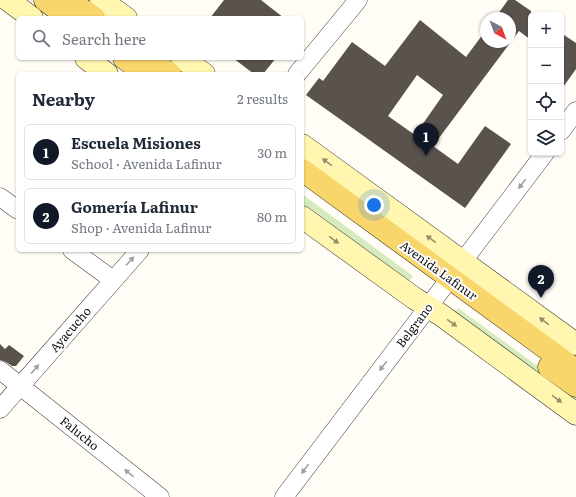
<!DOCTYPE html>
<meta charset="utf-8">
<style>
body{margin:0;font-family:Literata,serif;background:#f2f2f3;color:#1f2937}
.controls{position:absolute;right:12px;top:12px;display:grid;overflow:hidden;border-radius:6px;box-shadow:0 1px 3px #0004}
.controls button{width:36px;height:36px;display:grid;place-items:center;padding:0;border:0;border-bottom:1px solid #e0e1e3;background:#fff;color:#1f2937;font:20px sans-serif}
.compass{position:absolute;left:480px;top:12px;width:36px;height:36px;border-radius:50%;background:#fff;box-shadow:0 1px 3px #0004;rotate:139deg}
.you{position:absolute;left:374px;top:205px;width:14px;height:14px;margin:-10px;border:3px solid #fff;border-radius:50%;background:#1a73e8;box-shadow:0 0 0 6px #1a73e833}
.badge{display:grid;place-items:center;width:26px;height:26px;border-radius:50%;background:#111827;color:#fff;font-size:13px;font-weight:700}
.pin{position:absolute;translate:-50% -33px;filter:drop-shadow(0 1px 2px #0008)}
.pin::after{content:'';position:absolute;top:21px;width:14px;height:12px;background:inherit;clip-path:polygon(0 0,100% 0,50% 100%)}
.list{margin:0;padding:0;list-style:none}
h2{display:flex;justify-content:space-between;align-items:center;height:52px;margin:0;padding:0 16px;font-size:17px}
h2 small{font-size:13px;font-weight:400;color:#747a83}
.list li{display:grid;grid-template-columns:26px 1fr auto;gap:12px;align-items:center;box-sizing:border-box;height:56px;margin:0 8px 8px;padding:0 8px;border:1px solid #e0e1e3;border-radius:6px}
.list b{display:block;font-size:15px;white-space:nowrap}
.list p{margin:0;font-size:13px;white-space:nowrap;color:#747a83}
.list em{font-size:13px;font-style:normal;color:#747a83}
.icon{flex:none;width:22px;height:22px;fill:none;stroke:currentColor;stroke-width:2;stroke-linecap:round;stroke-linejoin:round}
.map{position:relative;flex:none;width:576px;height:497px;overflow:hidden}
.search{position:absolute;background:#fff;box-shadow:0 1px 3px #0004;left:16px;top:16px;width:288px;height:44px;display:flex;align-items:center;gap:10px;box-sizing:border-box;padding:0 14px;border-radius:6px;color:#747a83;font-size:15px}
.panel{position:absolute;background:#fff;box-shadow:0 1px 3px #0004;left:16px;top:72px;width:288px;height:180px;border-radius:6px}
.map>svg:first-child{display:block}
</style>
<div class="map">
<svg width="576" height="497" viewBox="0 0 576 497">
<rect width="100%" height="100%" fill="#fffdf5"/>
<!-- green -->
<path fill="#d5ebbd" d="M 302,194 L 413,276 L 408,283 L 302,205 Z
M 458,308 L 576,394 L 576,405 L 453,315 Z"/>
<!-- building -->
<path fill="#5a524d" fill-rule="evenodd" d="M 224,0 L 261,0 L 284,18 L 210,18 Z
M 508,0 L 515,0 L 531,11 L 531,40 L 519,31 L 433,146 L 458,164 L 485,126 L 511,144 L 465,208 L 306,95 L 319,78 L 323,81 L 352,42 L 385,66 L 420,20 L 466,57 L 486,30 L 486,42 L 510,42 L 510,18 L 495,18 ZM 417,75 L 443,95 L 415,135 L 388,116 Z
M 561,33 L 576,43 L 576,69 L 561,90 Z
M 233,58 L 276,58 L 263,74 L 254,74 Z
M 0,344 L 5,349 L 9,345 L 24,356 L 16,366 L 12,366 L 6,362 L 0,360 Z"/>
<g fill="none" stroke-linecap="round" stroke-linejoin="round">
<defs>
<path id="street" d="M 297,74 L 358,0
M 561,131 L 576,111
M 0,197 L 18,210
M 72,250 L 113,280
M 0,370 L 160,497
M 0,409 L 140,250
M 284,497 L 545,153"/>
<path id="secondary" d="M 8,0 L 32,18
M 101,0 L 126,18
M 86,58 L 107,74
M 182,58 L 204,74
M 302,145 L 576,344
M 302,217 L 414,298 L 441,315 L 576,414"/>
<path id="primary" d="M 45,0 L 69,18
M 69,0 L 94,18
M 124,58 L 146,74
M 148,58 L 170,74
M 302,170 L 576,370
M 549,367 L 576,386"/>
</defs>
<!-- street casing -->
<use href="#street" stroke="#444" stroke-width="19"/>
<!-- secondary casing -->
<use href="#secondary" stroke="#333" stroke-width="23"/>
<!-- primary casing -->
<use href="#primary" stroke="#222" stroke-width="23"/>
<!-- street -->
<use href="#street" stroke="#fff" stroke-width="18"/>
<!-- secondary -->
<use href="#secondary" stroke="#fff6b0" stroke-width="22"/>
<!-- primary -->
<use href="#primary" stroke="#f9d66b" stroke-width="22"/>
</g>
<!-- one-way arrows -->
<defs><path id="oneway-solid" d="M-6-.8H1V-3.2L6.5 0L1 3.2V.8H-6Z"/></defs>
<g fill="#948f68">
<use href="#oneway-solid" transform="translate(327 162) rotate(-144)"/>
<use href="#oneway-solid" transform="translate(431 239) rotate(-144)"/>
<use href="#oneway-solid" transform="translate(334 240) rotate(36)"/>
<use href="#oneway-solid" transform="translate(544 321) rotate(-144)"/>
<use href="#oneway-solid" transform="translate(452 323) rotate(36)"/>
<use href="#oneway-solid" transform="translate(557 399) rotate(36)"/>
</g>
<g fill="#a0a0a0">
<use href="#oneway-solid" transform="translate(522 184) rotate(127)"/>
<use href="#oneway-solid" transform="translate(130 261) rotate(-48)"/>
<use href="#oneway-solid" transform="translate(383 366) rotate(127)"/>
<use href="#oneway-solid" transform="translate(35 369) rotate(-49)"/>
<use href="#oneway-solid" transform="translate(305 469) rotate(127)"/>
<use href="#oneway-solid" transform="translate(129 473) rotate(-141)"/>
</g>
<g text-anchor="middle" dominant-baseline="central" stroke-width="4" stroke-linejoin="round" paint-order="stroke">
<!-- street labels -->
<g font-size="12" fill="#111" stroke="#fff">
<text transform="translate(439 270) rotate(36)">Avenida Lafinur</text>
<text transform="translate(414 325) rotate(-53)">Belgrano</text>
<text transform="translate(70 329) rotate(-49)">Ayacucho</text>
<text transform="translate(80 433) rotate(39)">Falucho</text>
</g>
</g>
</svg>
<div class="controls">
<button>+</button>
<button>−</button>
<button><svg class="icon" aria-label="locate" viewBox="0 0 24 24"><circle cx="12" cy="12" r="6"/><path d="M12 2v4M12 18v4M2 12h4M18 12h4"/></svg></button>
<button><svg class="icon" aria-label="layers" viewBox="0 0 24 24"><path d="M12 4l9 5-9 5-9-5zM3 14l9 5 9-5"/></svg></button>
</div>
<svg class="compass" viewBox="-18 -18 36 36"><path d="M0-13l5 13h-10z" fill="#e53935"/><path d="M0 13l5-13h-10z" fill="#747a83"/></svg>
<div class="you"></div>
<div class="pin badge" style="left:426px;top:156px">1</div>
<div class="pin badge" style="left:541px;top:298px">2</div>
<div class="search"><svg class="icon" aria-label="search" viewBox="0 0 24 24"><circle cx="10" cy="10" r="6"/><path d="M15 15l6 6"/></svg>Search here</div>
<section class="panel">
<h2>Nearby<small>2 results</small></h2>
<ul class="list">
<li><span class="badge">1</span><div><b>Escuela Misiones</b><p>School · Avenida Lafinur</p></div><em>30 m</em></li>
<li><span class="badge">2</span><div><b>Gomería Lafinur</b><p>Shop · Avenida Lafinur</p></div><em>80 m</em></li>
</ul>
</section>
</div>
